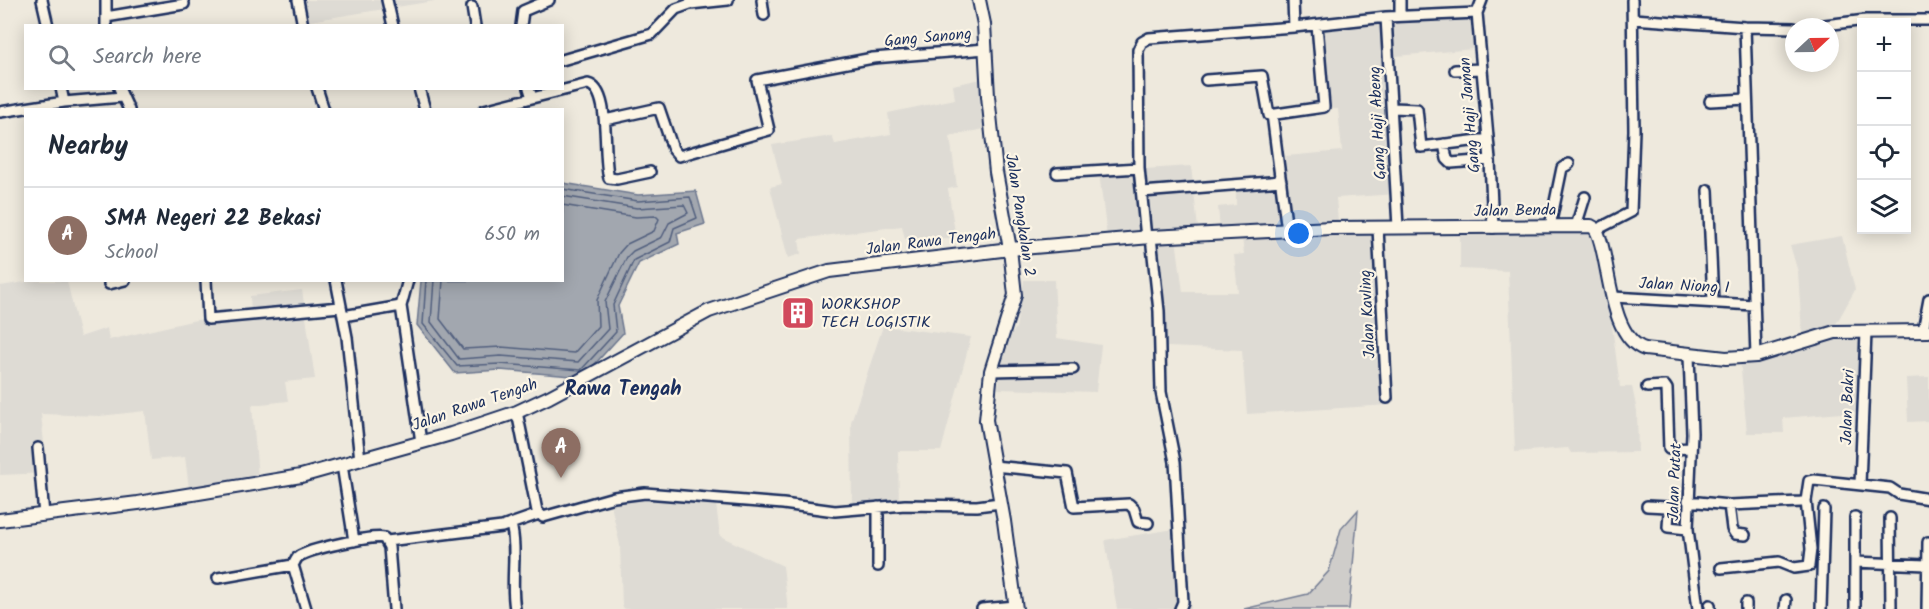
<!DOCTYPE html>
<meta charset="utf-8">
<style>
body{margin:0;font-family:Kalam,sans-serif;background:#f6f6f7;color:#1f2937}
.controls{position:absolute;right:18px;top:18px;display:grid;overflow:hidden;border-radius:0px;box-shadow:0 3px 15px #0003}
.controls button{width:54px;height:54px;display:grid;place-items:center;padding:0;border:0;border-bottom:2px solid #e0e1e3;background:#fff;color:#1f2937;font:30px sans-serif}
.compass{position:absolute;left:1785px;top:18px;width:54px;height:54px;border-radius:50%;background:#fff;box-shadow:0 3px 15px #0003;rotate:68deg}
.you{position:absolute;left:1299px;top:234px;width:21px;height:21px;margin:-15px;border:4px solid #fff;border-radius:50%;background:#1a73e8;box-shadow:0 0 0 9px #1a73e833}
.badge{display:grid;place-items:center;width:39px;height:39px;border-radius:50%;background:#ea580c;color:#fff;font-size:20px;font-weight:700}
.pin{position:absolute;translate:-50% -50px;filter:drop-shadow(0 2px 3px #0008)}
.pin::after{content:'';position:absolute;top:32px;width:21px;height:18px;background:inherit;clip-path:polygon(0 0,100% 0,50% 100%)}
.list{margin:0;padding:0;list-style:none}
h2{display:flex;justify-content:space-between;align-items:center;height:78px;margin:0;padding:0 24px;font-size:26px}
h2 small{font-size:20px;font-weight:400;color:#747a83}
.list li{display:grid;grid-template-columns:39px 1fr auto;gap:18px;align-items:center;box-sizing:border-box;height:96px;padding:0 24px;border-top:2px solid #e0e1e3}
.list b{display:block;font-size:22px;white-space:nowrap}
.list p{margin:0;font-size:20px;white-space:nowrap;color:#747a83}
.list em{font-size:20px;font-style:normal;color:#747a83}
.icon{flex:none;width:33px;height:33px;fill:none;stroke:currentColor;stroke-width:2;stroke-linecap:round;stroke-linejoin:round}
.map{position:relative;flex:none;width:1929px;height:609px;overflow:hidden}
.search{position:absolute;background:#fff;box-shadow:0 3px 15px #0003;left:24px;top:24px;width:540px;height:66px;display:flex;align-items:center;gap:15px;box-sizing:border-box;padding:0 21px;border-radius:0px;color:#747a83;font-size:22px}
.panel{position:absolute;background:#fff;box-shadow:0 3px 15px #0003;left:24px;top:108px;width:540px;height:174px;border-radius:0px}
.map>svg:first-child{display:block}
</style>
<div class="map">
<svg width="1929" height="609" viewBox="0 0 1929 609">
<rect width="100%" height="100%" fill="#eee9dd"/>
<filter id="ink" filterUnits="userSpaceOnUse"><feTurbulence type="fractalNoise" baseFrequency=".0167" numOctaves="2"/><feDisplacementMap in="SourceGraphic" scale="12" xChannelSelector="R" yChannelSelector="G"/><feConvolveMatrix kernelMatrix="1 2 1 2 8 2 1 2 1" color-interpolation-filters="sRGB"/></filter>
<g filter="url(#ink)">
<!-- built -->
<path fill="#dedbd4" d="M 300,0 L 440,0 L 304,22 Z
M 1483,12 L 1485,48 L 1396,56 L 1397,194 L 1336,198 L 1339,233 L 1382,234 L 1388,405 L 1247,414 L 1242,350 L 1167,347 L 1149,235 L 1107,237 L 1099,172 L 1191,166 L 1199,237 L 1176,239 L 1183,292 L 1238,292 L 1234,255 L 1244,254 L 1241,229 L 1220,230 L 1218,207 L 1236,205 L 1236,188 L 1287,185 L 1286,156 L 1342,151 L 1338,109 L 1327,109 L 1320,22 Z
M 986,78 L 989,128 L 950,136 L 957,187 L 948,189 L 956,238 L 905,239 L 902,226 L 799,239 L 801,254 L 788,258 L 770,187 L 782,184 L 772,145 L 832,136 L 835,144 L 891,134 L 888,113 L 955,99 L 953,85 Z
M 1460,228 L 1589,228 L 1600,233 L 1620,387 L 1632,387 L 1637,411 L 1638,452 L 1571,453 L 1568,448 L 1515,452 L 1508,271 L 1460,269 Z
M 1842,236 L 1855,290 L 1835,326 L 1859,328 L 1865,411 L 1783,418 L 1784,433 L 1747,433 L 1740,360 L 1803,348 L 1798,272 L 1790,245 Z
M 1024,280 L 1054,280 L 1057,338 L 1101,345 L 1096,392 L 998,389 L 1003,345 L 1016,328 Z
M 32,281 L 67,281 L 80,337 L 107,328 L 109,340 L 196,320 L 251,314 L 250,296 L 302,290 L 315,379 L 285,382 L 288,401 L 252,405 L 258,477 L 189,488 L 185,457 L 151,460 L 145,411 L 100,416 L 41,414 L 47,473 L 0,475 L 0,286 Z
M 883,326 L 971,337 L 941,451 L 898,451 L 899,506 L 852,508 L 851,422 Z
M 1929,377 L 1929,421 L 1908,422 L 1906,378 Z
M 656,494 L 716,504 L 720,536 L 783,566 L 788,609 L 625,609 L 622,606 L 620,545 L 611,505 Z
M 1181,528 L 1191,609 L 1117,609 L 1105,540 Z"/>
<!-- green -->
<path fill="#cfcdca" stroke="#757e94" stroke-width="1.5" d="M 1358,510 L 1349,609 L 1244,609 L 1308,594 L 1329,571 L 1341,529 Z"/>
<!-- water -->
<path fill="#a2a7af" stroke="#6c778f" stroke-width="1.5" d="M 563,183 L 638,195 L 696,191 L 705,224 L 677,233 L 679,244 L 639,263 L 618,306 L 623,333 L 583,377 L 500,370 L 455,373 L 417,325 L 421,281 L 562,280 Z"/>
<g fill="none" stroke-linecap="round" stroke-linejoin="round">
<!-- shore -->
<path stroke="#515f7e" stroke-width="1.5" d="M 426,280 L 423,324 L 457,366 L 500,364 L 581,370 L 616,332 L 613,305 L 634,260 L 670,242 L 674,228 L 697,218 L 690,197 L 638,201 L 562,189
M 434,280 L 431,322 L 459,359 L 501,356 L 578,362 L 608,329 L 605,302 L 627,257 L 633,251 L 662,237 L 669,223 L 688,213 L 684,205 L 637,208 L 562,196
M 443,280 L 440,319 L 463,349 L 501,347 L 574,353 L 598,326 L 597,300 L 619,253 L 627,244 L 654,231 L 659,219 L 656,216 L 636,217 L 562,205"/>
<defs>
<path id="street" d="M 42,0 L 48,26
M 298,0 L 303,26
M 387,0 L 393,26
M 762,0 L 764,15
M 1482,0 L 1477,13 L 1490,160 L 1493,228
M 472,7 L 475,26
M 1400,16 L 1400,0
M 106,17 L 184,4
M 1386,17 L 1398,227
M 1633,19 L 1745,27 L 1794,28
M 106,26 L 106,0
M 521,26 L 523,11 L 549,0
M 1294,27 L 1386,17 L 1477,13
M 1745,27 L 1756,356
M 1808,27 L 1866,20 L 1929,20
M 562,60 L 652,34 L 676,9 L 690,4 L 728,0
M 1455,70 L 1482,69
M 1206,80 L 1262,76 L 1269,115 L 1324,107 L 1317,25
M 61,88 L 64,102
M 119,88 L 129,110
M 317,88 L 324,110
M 419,88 L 425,110
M 532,98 L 588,84 C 612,90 602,157 609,178 L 617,179 L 650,172
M 1710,101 L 1747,99
M 1393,108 L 1417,109 L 1421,147 L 1488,139
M 484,110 L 532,98 L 529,88
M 0,112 L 64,102 L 122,97
M 1272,114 L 1287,231
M 605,120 L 659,108 L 673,149 L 679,156 L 769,130 L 757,80 L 873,58 L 986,49
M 1444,144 L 1447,159 L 1451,163 L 1490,160
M 1057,173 L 1139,168
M 1708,190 L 1713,301
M 1142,192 L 1281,181
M 1550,226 L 1562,168 L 1569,164
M 1576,226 L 1585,197
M 1378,228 L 1387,398
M 1598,229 L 1631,212 L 1634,130 L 1632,0
M 1151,237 L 1159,311 L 1161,392 L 1175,462 L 1183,602 L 1180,609
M 1146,238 L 1139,168 L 1138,50 L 1142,42 L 1149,38 L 1294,27 L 1293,0
M 206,280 L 208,319 L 340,307
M 336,280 L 347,337 L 360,460
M 408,280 L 401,306 L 421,442
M 109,284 L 125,280
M 1613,297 L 1754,305
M 343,316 L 401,306
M 1923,331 L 1929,299
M 1689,356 L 1692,433 L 1688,529 L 1698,609
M 991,371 L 1073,369
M 1647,387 L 1665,386 L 1667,389 L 1669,449 L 1691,448
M 517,412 L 537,511 L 543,517 L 614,497 L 645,493 L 783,504 L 835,511 L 905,505 L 977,506 L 1000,503
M 38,448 L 44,515
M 342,465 L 354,541
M 993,466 L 1067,473 L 1074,507 L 1129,504 L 1134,509 L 1138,522 L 1148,523
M 1860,484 L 1866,332
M 1688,501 L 1729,505 L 1801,502 L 1806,501 L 1809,481 L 1814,480 L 1890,488 L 1899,494 L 1929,499
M 1729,505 L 1732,529 L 1735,534 L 1745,535
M 1647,506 L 1667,507 L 1669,512 L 1668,527 L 1688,529
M 1855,517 L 1855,609
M 1890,518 L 1891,609
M 511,524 C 518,552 510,581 515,609
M 387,541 L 502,527 L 539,514
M 1855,562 L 1926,565
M 293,565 C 294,564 297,557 298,557 C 308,549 374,535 384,538 L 389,547 L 394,609
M 878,566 L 878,507
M 1721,568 L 1779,562 L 1794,568 L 1809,566 L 1811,549 L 1806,501
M 218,578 L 293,565 L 306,609
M 1746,603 L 1746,609
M 1710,605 L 1710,609
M 982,609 L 1016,606
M 1785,609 L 1786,600
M 1821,609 L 1824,509
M 1927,609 L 1928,542"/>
<path id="secondary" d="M 979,0 L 984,24 L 988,96 L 996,172 L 1010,249 L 1015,295 L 991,371 L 986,420 L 1004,521 L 1016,609
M 0,520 L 138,503 L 301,476 L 451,434 L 517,412 L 549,397 L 709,311 L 829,271 L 1010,249 L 1151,237 L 1331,228 L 1591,226 C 1611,233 1603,336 1645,349 L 1726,358 L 1756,356 L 1835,332 L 1929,331"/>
</defs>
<!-- street casing -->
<use href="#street" stroke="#1b2f5e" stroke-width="14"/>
<!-- secondary casing -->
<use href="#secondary" stroke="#1b2f5e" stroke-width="16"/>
<!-- street -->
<use href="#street" stroke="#fcf5e5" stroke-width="9"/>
<!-- secondary -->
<use href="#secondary" stroke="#fcf5e5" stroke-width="12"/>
</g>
</g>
<!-- icons -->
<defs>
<symbol id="building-square" viewBox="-11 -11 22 22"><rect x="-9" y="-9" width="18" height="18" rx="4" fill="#d1495b" stroke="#fcf5e5"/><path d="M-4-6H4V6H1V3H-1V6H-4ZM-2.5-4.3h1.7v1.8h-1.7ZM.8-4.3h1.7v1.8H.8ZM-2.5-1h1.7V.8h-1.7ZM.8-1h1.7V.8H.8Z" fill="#fff"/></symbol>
</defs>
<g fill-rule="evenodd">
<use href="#building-square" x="779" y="294" width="38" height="38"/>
</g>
<g text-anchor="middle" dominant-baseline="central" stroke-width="4.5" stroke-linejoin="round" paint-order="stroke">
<!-- street labels -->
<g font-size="16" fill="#1b2f5e" stroke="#fcf5e5">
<text transform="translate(928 38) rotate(-5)">Gang Sanong</text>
<text transform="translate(1470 115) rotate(-95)">Gang Haji Jaman</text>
<text transform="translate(1378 123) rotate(-93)">Gang Haji Abeng</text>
<text transform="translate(1515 211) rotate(-1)">Jalan Benda</text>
<text transform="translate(1020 215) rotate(81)">Jalan Pangkalan 2</text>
<text transform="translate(931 242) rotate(-7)">Jalan Rawa Tengah</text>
<text transform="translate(1684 286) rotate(3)">Jalan Niong I</text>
<text transform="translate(1368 314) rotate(-93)">Jalan Kavling</text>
<text transform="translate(475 405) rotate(-19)">Jalan Rawa Tengah</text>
<text transform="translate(1848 407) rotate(-88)">Jalan Bakri</text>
<text transform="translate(1675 482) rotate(-88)">Jalan Putat</text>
</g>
<!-- poi labels -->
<g font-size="16" fill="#1b2f5e" stroke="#fcf5e5" text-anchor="start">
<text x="821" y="304">WORKSHOP<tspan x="821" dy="18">TECH LOGISTIK</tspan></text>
</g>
<!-- quarter labels -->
<g font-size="20" font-weight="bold" fill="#1b2f5e" stroke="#fcf5e5">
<text x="623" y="390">Rawa Tengah</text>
</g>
</g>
</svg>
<div class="controls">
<button>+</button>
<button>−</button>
<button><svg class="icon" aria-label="locate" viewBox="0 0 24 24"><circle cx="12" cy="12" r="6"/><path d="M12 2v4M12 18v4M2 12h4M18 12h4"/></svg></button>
<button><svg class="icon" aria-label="layers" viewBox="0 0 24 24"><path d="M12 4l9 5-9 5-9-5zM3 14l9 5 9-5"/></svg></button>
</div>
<svg class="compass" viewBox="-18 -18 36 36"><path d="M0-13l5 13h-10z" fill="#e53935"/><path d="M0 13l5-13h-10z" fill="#747a83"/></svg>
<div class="you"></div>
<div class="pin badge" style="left:561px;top:478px;background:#8d6e63">A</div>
<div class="search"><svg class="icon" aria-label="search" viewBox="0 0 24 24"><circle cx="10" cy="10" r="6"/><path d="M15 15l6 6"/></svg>Search here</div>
<section class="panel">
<h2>Nearby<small></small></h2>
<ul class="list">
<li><span class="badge" style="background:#8d6e63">A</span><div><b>SMA Negeri 22 Bekasi</b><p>School</p></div><em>650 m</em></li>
</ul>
</section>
</div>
